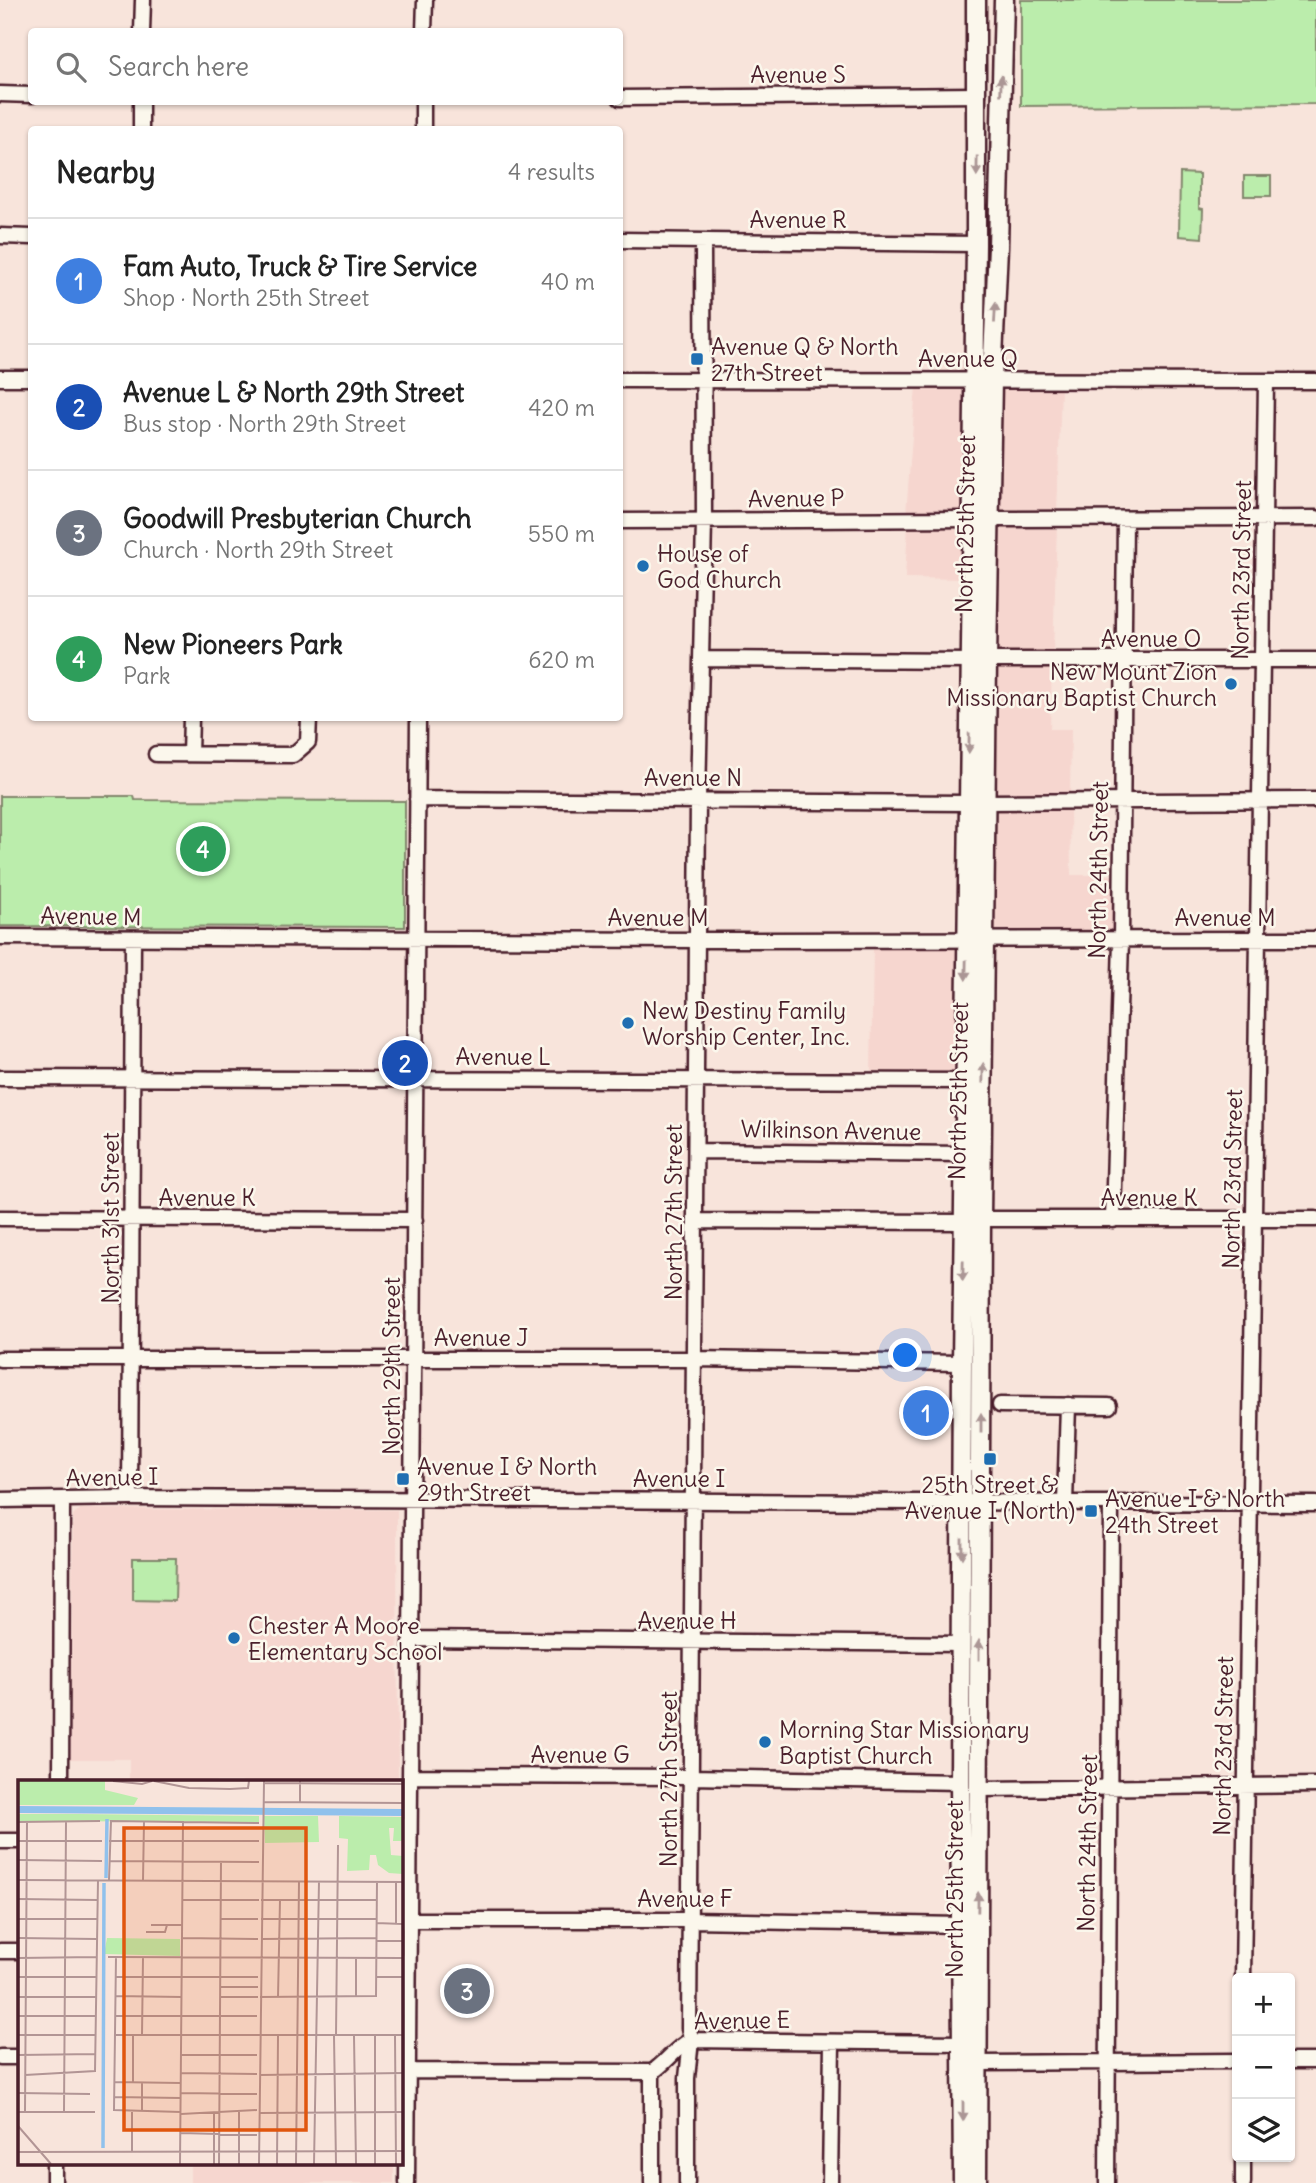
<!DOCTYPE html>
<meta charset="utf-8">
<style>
body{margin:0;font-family:Delius,sans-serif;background:#f2f2f2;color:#222}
.controls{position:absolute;right:21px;bottom:21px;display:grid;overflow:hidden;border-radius:7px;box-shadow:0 2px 5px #0004}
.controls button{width:63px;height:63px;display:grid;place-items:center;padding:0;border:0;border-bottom:2px solid #e0e0e0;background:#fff;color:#222;font:35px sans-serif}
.you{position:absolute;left:906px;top:1356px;width:24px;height:24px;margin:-18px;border:5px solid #fff;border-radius:50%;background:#1a73e8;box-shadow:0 0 0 10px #1a73e833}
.badge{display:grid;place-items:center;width:46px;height:46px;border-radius:50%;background:#7c3aed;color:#fff;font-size:23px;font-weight:700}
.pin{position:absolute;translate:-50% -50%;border:4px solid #fff;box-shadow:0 2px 7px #0006}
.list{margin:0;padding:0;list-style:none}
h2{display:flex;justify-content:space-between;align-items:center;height:91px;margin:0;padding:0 28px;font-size:30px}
h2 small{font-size:23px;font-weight:400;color:#767676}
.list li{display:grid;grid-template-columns:46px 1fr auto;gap:21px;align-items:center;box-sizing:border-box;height:126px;padding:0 28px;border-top:2px solid #e0e0e0}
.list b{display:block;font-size:26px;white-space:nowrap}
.list p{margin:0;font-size:23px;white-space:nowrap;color:#767676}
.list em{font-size:23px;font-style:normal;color:#767676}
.icon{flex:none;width:38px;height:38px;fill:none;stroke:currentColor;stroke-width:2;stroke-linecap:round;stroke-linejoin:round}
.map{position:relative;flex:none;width:1316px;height:2183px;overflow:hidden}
.search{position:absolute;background:#fff;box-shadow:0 2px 5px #0004;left:28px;top:28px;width:595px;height:77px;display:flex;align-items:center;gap:18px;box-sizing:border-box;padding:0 24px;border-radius:7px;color:#767676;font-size:26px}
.panel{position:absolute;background:#fff;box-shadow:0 2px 5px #0004;left:28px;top:126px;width:595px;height:595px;border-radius:7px}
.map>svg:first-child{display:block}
</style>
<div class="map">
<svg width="1316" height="2183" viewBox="0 0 1316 2183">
<rect width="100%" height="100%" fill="#f8e4db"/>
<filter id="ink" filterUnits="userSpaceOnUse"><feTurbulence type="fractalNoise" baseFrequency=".0143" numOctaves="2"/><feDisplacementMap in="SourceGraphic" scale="14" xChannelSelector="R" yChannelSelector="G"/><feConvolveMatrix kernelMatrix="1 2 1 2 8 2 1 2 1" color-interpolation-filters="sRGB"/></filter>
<g filter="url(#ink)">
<!-- built -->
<path fill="#f6d6cf" d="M 916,386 L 969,386 L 968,514 L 906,514 Z
M 997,386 L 1061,386 L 1057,514 L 994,513 Z
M 968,524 L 967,579 L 905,578 L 908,525 Z
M 994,524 L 1057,524 L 1053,655 L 992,655 Z
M 992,665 L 1052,666 L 1050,729 L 1071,729 L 1070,796 L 991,797 Z
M 1070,807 L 1071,875 L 1116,875 L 1116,935 L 989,934 L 990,808 Z
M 873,945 L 962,945 L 960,1076 L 871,1075 Z
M 80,1509 L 397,1510 L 398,1782 L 129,1782 L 129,1759 L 70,1759 L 73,1516 Z
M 190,2164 L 394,2164 L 394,2183 L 190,2183 Z"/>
<!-- green -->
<path fill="#bbedac" stroke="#82866c" stroke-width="2" d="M 1021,0 L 1316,0 L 1316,104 L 1021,106 Z
M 1180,173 L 1199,174 L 1199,208 L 1203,209 L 1202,238 L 1179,236 Z
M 1244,176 L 1271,176 L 1271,196 L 1244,196 Z
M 0,796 L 134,796 L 135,800 L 405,801 L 405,927 L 0,926 Z
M 133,1558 L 176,1558 L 175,1601 L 133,1600 Z"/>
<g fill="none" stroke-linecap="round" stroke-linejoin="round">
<defs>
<path id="minor" d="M 142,32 L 143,0
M 424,32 L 425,0
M 0,94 L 32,95
M 620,98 L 978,95
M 141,130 L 141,102
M 423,130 L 423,102
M 0,236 L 32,237
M 620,240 L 976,244
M 0,378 L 32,378
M 620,380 L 1316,381
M 989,519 L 1316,518
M 620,521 L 973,519
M 701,659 L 971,661
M 987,660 L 1316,660
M 156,754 L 293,755 L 308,742 L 309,718
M 190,754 L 191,718
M 417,799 L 967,803
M 986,802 L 1316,800
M 0,937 L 698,940 L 1316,939
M 0,1078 L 965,1081
M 696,1151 L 965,1154
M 0,1218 L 415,1220
M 981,1219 L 1316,1219
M 1113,1220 L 1121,940 L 1125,519
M 696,1221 L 963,1222
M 0,1359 L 694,1359 L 962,1363
M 1000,1405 L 1109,1406
M 130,1498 L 133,939
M 0,1500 L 130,1498 L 1316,1504
M 1065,1503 L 1068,1405
M 411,1639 L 962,1644
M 410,1776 L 691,1777 L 960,1782
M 61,1782 L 62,1501
M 980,1789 L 1316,1785
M 0,1841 L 19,1841
M 408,1920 L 690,1920 L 961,1925
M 0,1951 L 19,1951
M 1243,1978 L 1266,381
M 0,2057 L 19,2057
M 1290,2061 L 1316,2061
M 978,2063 L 1237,2061
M 407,2071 L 652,2072 C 666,2063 676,2047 691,2040 L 962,2043
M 652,2072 L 652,2183
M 1243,2157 L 1243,2183
M 54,2164 L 54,2183
M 407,2183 L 418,718
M 687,2183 L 687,2078 L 691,2040 L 689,2028 L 698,799 L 704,521 L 703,241
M 830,2183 L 832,2042
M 1107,2183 L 1111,1503"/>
<path id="major" d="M 963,2183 L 960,1782 L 962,1363 L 976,244 L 976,0
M 977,2183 L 981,1219 L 987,660 L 992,381 L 998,247 L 1004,0"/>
</defs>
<!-- minor casing -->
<use href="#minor" stroke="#4a1f2b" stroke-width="19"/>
<!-- major casing -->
<use href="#major" stroke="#4a1f2b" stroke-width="23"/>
<!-- minor -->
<use href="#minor" stroke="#fbf7ec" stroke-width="14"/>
<!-- major -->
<use href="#major" stroke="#fbf7ec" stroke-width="18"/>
</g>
<!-- one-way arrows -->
<defs><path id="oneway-solid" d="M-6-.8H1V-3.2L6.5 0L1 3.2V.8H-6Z" transform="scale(1.75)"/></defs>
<g fill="#ab9695">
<use href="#oneway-solid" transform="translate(1001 85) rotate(-88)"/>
<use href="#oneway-solid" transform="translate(977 166) rotate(91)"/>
<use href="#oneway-solid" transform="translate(995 313) rotate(-87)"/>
<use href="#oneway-solid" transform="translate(969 743) rotate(91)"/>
<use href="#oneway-solid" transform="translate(966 970) rotate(91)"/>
<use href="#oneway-solid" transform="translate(983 1073) rotate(-89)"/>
<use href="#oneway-solid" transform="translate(963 1271) rotate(91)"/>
<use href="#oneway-solid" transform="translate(981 1423) rotate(-90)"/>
<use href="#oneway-solid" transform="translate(962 1548) rotate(90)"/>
<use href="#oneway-solid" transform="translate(979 1650) rotate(-90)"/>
<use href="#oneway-solid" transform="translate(978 1902) rotate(-89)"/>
<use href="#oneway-solid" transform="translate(963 2111) rotate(90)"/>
</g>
</g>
<!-- markers -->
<g fill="#1f6fb2" stroke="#fbf7ec" stroke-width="2.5">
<rect x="690" y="352" width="14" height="14" rx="3.5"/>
<circle cx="643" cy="566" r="7"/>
<circle cx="1231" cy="684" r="7"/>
<circle cx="628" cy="1023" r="7"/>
<rect x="983" y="1452" width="14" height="14" rx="3.5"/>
<rect x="396" y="1472" width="14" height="14" rx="3.5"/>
<rect x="1084" y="1504" width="14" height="14" rx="3.5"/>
<circle cx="234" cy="1638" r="7"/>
<circle cx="765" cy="1742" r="7"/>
</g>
<g text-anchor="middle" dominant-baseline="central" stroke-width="5" stroke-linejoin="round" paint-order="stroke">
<!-- street labels -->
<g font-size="23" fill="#4a1f2b" stroke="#fbf7ec">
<text x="798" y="74">Avenue S</text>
<text x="798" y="219">Avenue R</text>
<text x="968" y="358">Avenue Q</text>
<text transform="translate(796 498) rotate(-1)">Avenue P</text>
<text transform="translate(965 524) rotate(-89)">North 25th Street</text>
<text transform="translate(1241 570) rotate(-89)">North 23rd Street</text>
<text x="1151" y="638">Avenue O</text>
<text x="693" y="777">Avenue N</text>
<text transform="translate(1098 870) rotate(-89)">North 24th Street</text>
<text transform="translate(91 916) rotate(1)">Avenue M</text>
<text x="658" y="917">Avenue M</text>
<text x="1225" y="917">Avenue M</text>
<text x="503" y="1056">Avenue L</text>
<text transform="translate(958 1091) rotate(-89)">North 25th Street</text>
<text transform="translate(831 1130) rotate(1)">Wilkinson Avenue</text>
<text transform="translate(1232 1179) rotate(-89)">North 23rd Street</text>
<text x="207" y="1197">Avenue K</text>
<text x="1149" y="1197">Avenue K</text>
<text transform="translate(673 1212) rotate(-90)">North 27th Street</text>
<text transform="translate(110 1218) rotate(-90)">North 31st Street</text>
<text x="481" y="1337">Avenue J</text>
<text transform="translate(391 1366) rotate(-90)">North 29th Street</text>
<text transform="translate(112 1477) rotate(-1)">Avenue I</text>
<text x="679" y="1478">Avenue I</text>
<text x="687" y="1620">Avenue H</text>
<text transform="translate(1223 1746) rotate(-89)">North 23rd Street</text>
<text x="580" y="1754">Avenue G</text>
<text transform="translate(668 1779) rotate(-90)">North 27th Street</text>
<text transform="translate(1087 1843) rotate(-89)">North 24th Street</text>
<text transform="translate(954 1889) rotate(-90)">North 25th Street</text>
<text x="685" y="1898">Avenue F</text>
<text transform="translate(742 2020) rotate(-1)">Avenue E</text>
</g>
<!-- poi labels -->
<g font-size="23" fill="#4a1f2b" stroke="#fbf7ec" text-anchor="start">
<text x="711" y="346">Avenue Q &amp; North<tspan x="711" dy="26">27th Street</tspan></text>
<text x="657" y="553">House of<tspan x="657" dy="26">God Church</tspan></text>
<text x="1217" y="671" text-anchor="end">New Mount Zion<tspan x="1217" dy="26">Missionary Baptist Church</tspan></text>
<text x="642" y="1010">New Destiny Family<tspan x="642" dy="26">Worship Center, Inc.</tspan></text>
<text x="417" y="1466">Avenue I &amp; North<tspan x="417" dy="26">29th Street</tspan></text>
<text x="990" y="1484" text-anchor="middle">25th Street &amp;<tspan x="990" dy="26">Avenue I (North)</tspan></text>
<text x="1105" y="1498">Avenue I &amp; North<tspan x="1105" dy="26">24th Street</tspan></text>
<text x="248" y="1625">Chester A Moore<tspan x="248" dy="26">Elementary School</tspan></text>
<text x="779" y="1729">Morning Star Missionary<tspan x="779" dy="26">Baptist Church</tspan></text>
</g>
</g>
<!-- overview -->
<g transform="translate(18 1780)">
<rect width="385" height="385" fill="#f8e4db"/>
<path d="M 0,1 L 87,1 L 87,10 L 120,18 L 116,25 L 0,25 ZM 0,34 L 62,34 L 241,36 L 241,42 L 0,41 ZM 246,36 L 300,36 L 301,62 L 247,63 ZM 321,36 L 385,37 L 385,61 L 375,61 L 376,48 L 371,48 L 373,75 L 385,76 L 385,94 L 371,93 L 360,85 L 358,75 L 352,75 L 351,90 L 329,91 L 330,59 L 321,58 ZM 162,159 L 162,176 L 86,174 L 89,158 Z" fill="#bbedac"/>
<path d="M 0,26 L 385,29 L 385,36 L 0,33 Z" fill="#90c1ec"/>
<path fill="none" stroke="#90c1ec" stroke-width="3.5" d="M 88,98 L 89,39M 85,368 L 86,103"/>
<path fill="none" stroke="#b29595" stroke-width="2" d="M 95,1 L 124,4 L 134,1M 136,1 L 171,8 L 212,9 L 230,8 L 231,1M 246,3 L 385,4M 246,22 L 385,23M 282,23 L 282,1M 0,42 L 82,41M 0,61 L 84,61M 91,61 L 241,61M 0,80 L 84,81M 91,81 L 241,82M 0,100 L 385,102M 91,100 L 93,41 L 241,43M 125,100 L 126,41M 0,119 L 80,120M 164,120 L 241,120M 243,120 L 358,120M 0,139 L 80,139M 203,139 L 240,139M 243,139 L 358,139M 358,143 L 385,144M 378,144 L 378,102M 133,145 L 164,145M 128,152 L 147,152 L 149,145M 0,158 L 79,159M 164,158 L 240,159M 243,159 L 358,158M 358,161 L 385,161M 90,177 L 385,178M 98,177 L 96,330 L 163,332M 0,178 L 79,177M 0,197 L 79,197M 97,197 L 240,197M 358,197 L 385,197M 203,207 L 240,207M 97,216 L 164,217M 0,217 L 78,217M 203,217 L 240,217M 242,217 L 358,216 L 359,101M 260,217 L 262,120M 338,217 L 338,178M 0,236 L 78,236M 97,236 L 239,236M 0,255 L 78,255M 97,255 L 385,255M 124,255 L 125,178M 316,256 L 318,384M 318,256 L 320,65M 336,256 L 338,384M 377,256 L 378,384M 0,275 L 78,274M 163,275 L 239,275M 163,293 L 239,294M 7,295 L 77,291 L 80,100M 242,295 L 385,293M 96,302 L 163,303M 115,302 L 115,255M 0,313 L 72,314M 163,313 L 239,314M 96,317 L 163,318M 0,332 L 77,332M 7,332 L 9,42M 46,332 L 48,42M 114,332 L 114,372M 124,332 L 124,303M 242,333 L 385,332M 163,334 L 239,330M 0,346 L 33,384M 163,353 L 239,355M 0,372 L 385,371M 162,384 L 165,41M 196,384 L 196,334M 201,384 L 203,81M 221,384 L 221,330M 241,384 L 246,1M 259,384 L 260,256M 278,384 L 281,101M 296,384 L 301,101M 357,384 L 357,256"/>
<path fill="#e0560e" fill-opacity="0.15" stroke="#e0560e" stroke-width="3.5" d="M 106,48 L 288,48 L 288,350 L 106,350 Z"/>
<rect width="385" height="385" fill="none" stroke="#4a1f2b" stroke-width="3.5"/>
</g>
</svg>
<div class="controls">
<button>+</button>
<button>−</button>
<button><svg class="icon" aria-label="layers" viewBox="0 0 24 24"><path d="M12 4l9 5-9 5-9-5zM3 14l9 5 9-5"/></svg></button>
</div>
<div class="you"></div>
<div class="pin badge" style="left:926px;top:1413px;background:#3f7fe0">1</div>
<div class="pin badge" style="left:405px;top:1063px;background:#1a4fb4">2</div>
<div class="pin badge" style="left:467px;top:1991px;background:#6b7280">3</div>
<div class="pin badge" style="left:203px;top:849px;background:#2e9e5b">4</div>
<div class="search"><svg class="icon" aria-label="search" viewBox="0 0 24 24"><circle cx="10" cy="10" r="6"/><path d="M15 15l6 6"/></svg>Search here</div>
<section class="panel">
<h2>Nearby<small>4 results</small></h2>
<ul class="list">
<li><span class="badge" style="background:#3f7fe0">1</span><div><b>Fam Auto, Truck &amp; Tire Service</b><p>Shop · North 25th Street</p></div><em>40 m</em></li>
<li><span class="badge" style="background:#1a4fb4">2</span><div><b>Avenue L &amp; North 29th Street</b><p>Bus stop · North 29th Street</p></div><em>420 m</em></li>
<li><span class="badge" style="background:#6b7280">3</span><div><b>Goodwill Presbyterian Church</b><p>Church · North 29th Street</p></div><em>550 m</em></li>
<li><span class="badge" style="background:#2e9e5b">4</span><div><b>New Pioneers Park</b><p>Park</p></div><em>620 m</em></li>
</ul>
</section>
</div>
